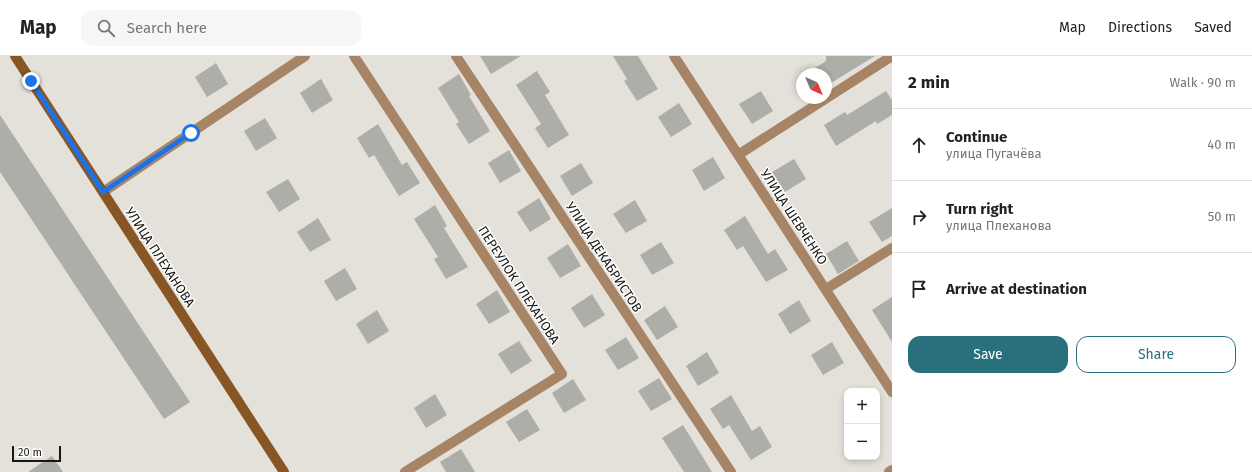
<!DOCTYPE html>
<meta charset="utf-8">
<style>
body{margin:0;font-family:"Fira Sans",sans-serif;background:#f6f6f6;color:#222}
.controls{position:absolute;right:12px;bottom:12px;display:grid;overflow:hidden;border-radius:8px;box-shadow:0 2px 6px #0003}
.controls button{width:36px;height:36px;display:grid;place-items:center;padding:0;border:0;border-bottom:1px solid #e0e0e0;background:#fff;color:#222;font:20px sans-serif}
.compass{position:absolute;left:796px;top:12px;width:36px;height:36px;border-radius:50%;background:#fff;box-shadow:0 2px 6px #0003;rotate:136deg}
.scale{position:absolute;left:12px;bottom:10px;width:49px;box-sizing:border-box;padding-left:4px;border:2px solid #171613;border-top:0;font-size:11px;line-height:14px;white-space:nowrap;color:#171613;-webkit-text-stroke:3px #fff;paint-order:stroke}
.stop{position:absolute;width:12px;height:12px;margin:-9px;border:3px solid #1a73e8;border-radius:50%;background:#fff}
.stop.end{background:#1a73e8;border-color:#fff;box-shadow:0 1px 4px #0008}
.list{margin:0;padding:0;list-style:none}
h2{display:flex;justify-content:space-between;align-items:center;height:52px;margin:0;padding:0 16px;font-size:17px}
h2 small{font-size:13px;font-weight:400;color:#767676}
.list li{display:grid;grid-template-columns:26px 1fr auto;gap:12px;align-items:center;box-sizing:border-box;height:72px;padding:0 16px;border-top:1px solid #e0e0e0}
.list b{display:block;font-size:15px;white-space:nowrap}
.list p{margin:0;font-size:13px;white-space:nowrap;color:#767676}
.list em{font-size:13px;font-style:normal;color:#767676}
.actions{display:flex;gap:8px;padding:12px 16px}
.actions a{flex:1;padding:9px 0;border:1px solid #28707b;border-radius:12px;text-align:center;font-size:14px;color:#28707b}
.actions .main{background:#28707b;color:#fff}
.icon{flex:none;width:22px;height:22px;fill:none;stroke:currentColor;stroke-width:2;stroke-linecap:round;stroke-linejoin:round}
.map{position:relative;flex:none;width:892px;height:416px;overflow:hidden}
header{display:flex;align-items:center;gap:24px;box-sizing:border-box;height:56px;padding:0 20px;background:#fff;border-bottom:1px solid #e0e0e0}
header strong{font-size:19px}
nav{display:flex;gap:22px;margin-inline-start:auto;font-size:14px}
.search{width:280px;height:36px;background:#f6f6f6;display:flex;align-items:center;gap:10px;box-sizing:border-box;padding:0 14px;border-radius:12px;color:#767676;font-size:15px}
main{display:flex}
aside{flex:1;background:#fff}
.map>svg:first-child{display:block}
</style>
<header>
<strong>Map</strong>
<div class="search"><svg class="icon" aria-label="search" viewBox="0 0 24 24"><circle cx="10" cy="10" r="6"/><path d="M15 15l6 6"/></svg>Search here</div>
<nav><a>Map</a><a>Directions</a><a>Saved</a></nav>
</header>
<main>
<div class="map">
<svg width="892" height="416" viewBox="0 0 892 416">
<rect width="100%" height="100%" fill="#e4e1da"/>
<!-- building -->
<path fill="#adaea7" d="M 480,0 L 521,0 L 491,18 Z
M 613,0 L 638,0 L 658,33 L 637,45 L 624,25 L 627,23 Z
M 826,0 L 875,0 L 826,30 L 826,18 L 806,18 L 826,5 Z
M 216,7 L 228,28 L 207,41 L 195,21 Z
M 537,15 L 550,36 L 545,39 L 569,79 L 548,92 L 535,72 L 541,68 L 516,29 Z
M 459,18 L 471,39 L 469,40 L 490,75 L 469,88 L 456,68 L 459,66 L 438,32 Z
M 321,23 L 333,44 L 312,57 L 300,37 Z
M 761,35 L 773,55 L 752,68 L 739,48 Z
M 886,35 L 892,44 L 892,59 L 877,68 L 876,65 L 836,90 L 824,69 L 845,56 L 847,59 Z
M 679,47 L 692,68 L 671,81 L 658,61 Z
M 0,59 L 190,346 L 164,363 L 0,116 Z
M 265,62 L 277,82 L 256,95 L 244,75 Z
M 378,68 L 402,109 L 407,106 L 420,127 L 399,140 L 374,99 L 369,102 L 357,82 Z
M 509,94 L 521,115 L 500,127 L 488,107 Z
M 713,101 L 725,122 L 704,135 L 692,114 Z
M 794,103 L 806,123 L 785,136 L 772,116 Z
M 581,107 L 593,127 L 572,140 L 560,120 Z
M 288,123 L 300,143 L 279,156 L 266,136 Z
M 539,142 L 551,163 L 530,176 L 517,156 Z
M 635,144 L 647,165 L 626,177 L 613,158 Z
M 435,149 L 447,170 L 444,172 L 468,211 L 446,223 L 434,203 L 438,201 L 414,163 Z
M 892,152 L 892,180 L 882,186 L 869,166 Z
M 745,160 L 768,198 L 775,193 L 788,214 L 766,226 L 743,190 L 737,194 L 724,174 Z
M 318,162 L 331,184 L 310,196 L 297,176 Z
M 847,185 L 859,205 L 838,218 L 826,198 Z
M 661,186 L 674,207 L 652,219 L 640,199 Z
M 568,188 L 581,210 L 560,222 L 547,202 Z
M 345,212 L 357,233 L 336,245 L 324,225 Z
M 497,234 L 510,256 L 489,268 L 476,248 Z
M 592,238 L 605,259 L 584,272 L 571,252 Z
M 892,241 L 892,286 L 872,254 Z
M 799,244 L 811,265 L 790,278 L 778,258 Z
M 665,250 L 678,271 L 657,284 L 644,264 Z
M 377,254 L 389,275 L 368,288 L 356,268 Z
M 626,281 L 639,302 L 618,314 L 605,294 Z
M 519,285 L 532,305 L 511,318 L 498,298 Z
M 832,286 L 844,307 L 823,319 L 811,299 Z
M 707,296 L 719,317 L 698,330 L 686,310 Z
M 659,322 L 672,343 L 651,355 L 638,335 Z
M 573,323 L 586,344 L 564,357 L 552,337 Z
M 435,338 L 447,359 L 426,372 L 414,352 Z
M 731,339 L 752,375 L 760,370 L 772,391 L 751,404 L 729,369 L 723,373 L 710,353 Z
M 527,353 L 540,374 L 519,386 L 506,366 Z
M 683,369 L 712,416 L 684,416 L 662,382 Z
M 461,393 L 475,416 L 446,416 L 440,406 Z
M 52,400 L 63,416 L 28,416 Z"/>
<g fill="none" stroke-linecap="round" stroke-linejoin="round">
<!-- street -->
<path stroke="#a78465" stroke-width="10" d="M 354,0 L 562,318 L 405,416
M 456,0 L 731,416
M 674,0 L 892,336
M 738,99 L 892,0
M 103,136 L 305,0
M 826,233 L 892,192
M 889,416 L 892,414"/>
<!-- secondary -->
<path stroke="#885624" stroke-width="10" d="M 15,0 L 284,416"/>
</g>
<g fill="none" stroke-linecap="round" stroke-linejoin="round">
<!-- route -->
<path stroke="#1a73e8" stroke-width="5" d="M 31,25 L 103,136 L 191,77"/>
</g>
<g text-anchor="middle" dominant-baseline="central" stroke-width="3" stroke-linejoin="round" paint-order="stroke">
<!-- street labels -->
<g font-size="13" fill="#171613" stroke="#fff">
<text transform="translate(794 161) rotate(57)">УЛИЦА ШЕВЧЕНКО</text>
<text transform="translate(160 201) rotate(57)">УЛИЦА ПЛЕХАНОВА</text>
<text transform="translate(604 201) rotate(57)">УЛИЦА ДЕКАБРИСТОВ</text>
<text transform="translate(519 229) rotate(57)">ПЕРЕУЛОК ПЛЕХАНОВА</text>
</g>
</g>
</svg>
<div class="controls">
<button>+</button>
<button>−</button>
</div>
<svg class="compass" viewBox="-18 -18 36 36"><path d="M0-13l5 13h-10z" fill="#e53935"/><path d="M0 13l5-13h-10z" fill="#767676"/></svg>
<div class="scale">20 m</div>
<div class="stop" style="left:191px;top:77px"></div>
<div class="stop end" style="left:31px;top:25px"></div>
</div>
<aside>
<h2>2 min<small>Walk · 90 m</small></h2>
<ul class="list">
<li><svg class="icon" aria-label="ahead" viewBox="0 0 24 24"><path d="M12 20V5M6 11l6-6 6 6"/></svg><div><b>Continue</b><p>улица Пугачёва</p></div><em>40 m</em></li>
<li><svg class="icon" aria-label="right" viewBox="0 0 24 24"><path d="M7 20v-9h11M14 6l5 5-5 5"/></svg><div><b>Turn right</b><p>улица Плеханова</p></div><em>50 m</em></li>
<li><svg class="icon" aria-label="arrive" viewBox="0 0 24 24"><path d="M6 21V4h12l-3 4 3 4H6"/></svg><div><b>Arrive at destination</b></div></li>
</ul>
<div class="actions"><a class="main">Save</a><a>Share</a></div>
</aside>
</main>
